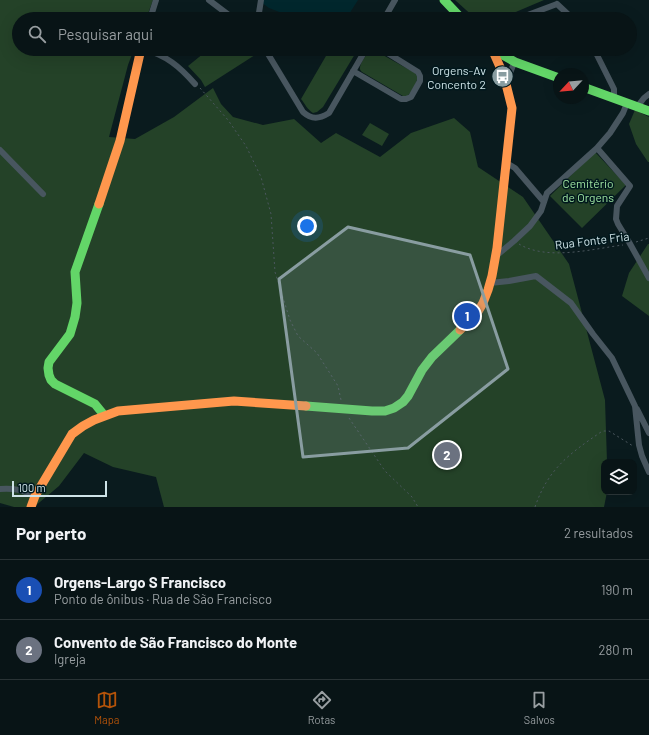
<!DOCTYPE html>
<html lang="pt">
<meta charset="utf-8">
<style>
body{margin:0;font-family:Barlow,sans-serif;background:#162123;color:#f1f3f6}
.controls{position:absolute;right:12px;bottom:12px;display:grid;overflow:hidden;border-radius:8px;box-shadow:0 4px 16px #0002}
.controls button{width:36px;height:36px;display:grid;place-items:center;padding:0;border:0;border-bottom:1px solid #293335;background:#081416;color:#f1f3f6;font:20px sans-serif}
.compass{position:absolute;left:553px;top:68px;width:36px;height:36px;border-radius:50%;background:#081416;box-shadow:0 4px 16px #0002;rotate:244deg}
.scale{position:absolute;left:12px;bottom:10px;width:95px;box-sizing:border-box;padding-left:4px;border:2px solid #cee3e7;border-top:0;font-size:11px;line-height:14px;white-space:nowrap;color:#cee3e7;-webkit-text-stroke:3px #00181d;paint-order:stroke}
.you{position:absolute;left:307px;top:226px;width:14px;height:14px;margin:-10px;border:3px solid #fff;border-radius:50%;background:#1a73e8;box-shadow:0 0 0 6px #1a73e833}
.badge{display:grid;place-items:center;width:26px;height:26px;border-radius:50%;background:#b45309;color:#fff;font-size:13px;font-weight:700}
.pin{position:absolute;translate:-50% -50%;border:2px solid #fff;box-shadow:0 1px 4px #0006}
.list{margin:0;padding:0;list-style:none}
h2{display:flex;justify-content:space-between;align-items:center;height:52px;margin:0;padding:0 16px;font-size:17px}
h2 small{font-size:13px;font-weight:400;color:#989ea1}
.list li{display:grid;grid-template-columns:26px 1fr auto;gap:12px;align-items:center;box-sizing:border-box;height:60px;padding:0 16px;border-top:1px solid #293335}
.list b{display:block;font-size:15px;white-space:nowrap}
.list p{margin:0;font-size:13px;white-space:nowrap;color:#989ea1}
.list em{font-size:13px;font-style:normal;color:#989ea1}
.icon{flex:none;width:22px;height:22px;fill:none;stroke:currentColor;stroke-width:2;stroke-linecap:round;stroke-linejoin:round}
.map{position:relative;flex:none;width:649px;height:507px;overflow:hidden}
.search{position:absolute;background:#081416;box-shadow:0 4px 16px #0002;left:12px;right:12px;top:12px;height:44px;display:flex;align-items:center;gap:10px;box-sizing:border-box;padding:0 14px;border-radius:22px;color:#989ea1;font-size:15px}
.sheet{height:172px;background:#081416}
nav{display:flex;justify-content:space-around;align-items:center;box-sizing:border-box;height:56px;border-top:1px solid #293335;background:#081416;font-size:11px;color:#989ea1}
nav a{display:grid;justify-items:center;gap:2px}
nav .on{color:#b45309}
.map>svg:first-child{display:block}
</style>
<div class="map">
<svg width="649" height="507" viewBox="0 0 649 507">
<rect width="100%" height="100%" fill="#0a1b1e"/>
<!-- built -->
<path fill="#01272d" d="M 258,0 L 358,0 L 346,19 L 297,19 L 269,8 Z"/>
<!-- green -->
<path fill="#244228" d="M 0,0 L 153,0 L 146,19 L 19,19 L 19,49 L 134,49 L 128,65 L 109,137 L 135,139 L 174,117 L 213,88 L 221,104 L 233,117 L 263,125 L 294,119 L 321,143 L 336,133 L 380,157 L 411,133 L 454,118 L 470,132 L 478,167 L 523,197 L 569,264 L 605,400 L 607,462 L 604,462 L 604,492 L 607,492 L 604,507 L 164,507 L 156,477 L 113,467 L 84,453 L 59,486 L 34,507 L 14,507 L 0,503 Z
M 455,0 L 544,0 L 511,14 L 495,19 L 476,19 Z
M 209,49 L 250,49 L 255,55 L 205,87 L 201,80 L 188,66 Z
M 330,49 L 358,49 L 323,107 L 317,112 L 313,113 C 307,109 305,104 301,99 Z
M 371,50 L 374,50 L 415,73 L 418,77 C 417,81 411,94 407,96 C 405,96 404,96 403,96 L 362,72 C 361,71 360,70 360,69 C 359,64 368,52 371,50 Z
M 635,110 L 649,117 L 649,162 L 648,162 L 636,144 L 629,124 Z
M 370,123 L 389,134 L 382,146 L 362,135 Z
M 595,152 L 626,185 L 582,228 L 550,196 Z
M 648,244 L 649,244 L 649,316 L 622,296 L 629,273 Z"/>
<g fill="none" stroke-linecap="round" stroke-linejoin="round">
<!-- path -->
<path stroke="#4b575e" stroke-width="1" stroke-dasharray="2 3" stroke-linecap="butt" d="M 200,88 L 228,120 L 246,146 L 261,177 L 271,214 L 275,272 L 290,320 L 298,336 L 317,353 L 338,386 L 341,400
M 636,242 L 649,238
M 519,244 C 547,261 592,249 623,245
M 349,418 L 385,471 L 412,497 L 418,507
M 535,507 C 548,469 569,454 601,432 L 604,431 L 609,431 L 633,446"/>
<!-- street -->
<path stroke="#48565f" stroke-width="6" d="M 209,0 L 234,19
M 557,4 L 573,19
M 150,19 L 156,0
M 258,19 L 261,0
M 384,19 L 395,0
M 517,19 L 557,4
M 144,49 C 167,56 179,66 195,84
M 265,49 L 303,112 C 312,120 319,119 329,113 L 366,49
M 594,49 L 614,89 L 614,98
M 353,71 L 401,99 L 406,99 L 411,97 L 420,81 L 420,76 L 418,72 L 381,49
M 508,82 C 509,74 511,69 515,62
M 637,107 L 644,98 L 649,94
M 597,148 L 630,186 L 617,206 L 616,219 L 618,224 L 629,242 L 649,278
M 0,150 L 43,194
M 506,165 L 510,165 L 515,168 L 544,202
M 496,256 L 514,241 L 530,226 L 541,211 L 547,193 L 597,148 L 610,133 L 623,113 L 627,103
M 490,283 L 509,281 L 536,276 L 571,303 L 593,334 L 612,358 L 635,406 L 639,445 L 642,456 L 649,472
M 637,409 L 649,433
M 0,489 C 15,488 22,490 35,496"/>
<!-- fast -->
<path stroke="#63d668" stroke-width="9" d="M 444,0 L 462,19
M 492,49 L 515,62 L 559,78
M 583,87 L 649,111
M 99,204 L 75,272 L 77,303 L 75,317 L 70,334 L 49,362 L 48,368 L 49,375 L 51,380 L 55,384 L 95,404 L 104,415
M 306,406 L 372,411 L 385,411 L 394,408 L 403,402 L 408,396 L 422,370 L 432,357 L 460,330"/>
<!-- slow -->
<path stroke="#ff974d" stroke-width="9" d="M 99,204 L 120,141 L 141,49
M 460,330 L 476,315 L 483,303 L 488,290 L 492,276 L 497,248 L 512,108 L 504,76 L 492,49
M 31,507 L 35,496 L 72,434 L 83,426 L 94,420 L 118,411 L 234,401 L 306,406"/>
</g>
<!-- marked area -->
<path fill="#899da1" fill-opacity="0.2" stroke="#899da1" stroke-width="3" stroke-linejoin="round" d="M 348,227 L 470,255 L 508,369 L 408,448 L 303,457 L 279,279 Z"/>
<!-- icons -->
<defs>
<symbol id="bus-disc" viewBox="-11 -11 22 22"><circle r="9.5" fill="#899da1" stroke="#00181d"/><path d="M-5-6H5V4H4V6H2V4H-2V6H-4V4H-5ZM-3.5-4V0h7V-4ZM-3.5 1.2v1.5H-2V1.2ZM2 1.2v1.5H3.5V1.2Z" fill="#fff"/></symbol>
</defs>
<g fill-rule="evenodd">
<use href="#bus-disc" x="490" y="64" width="25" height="25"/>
</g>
<g text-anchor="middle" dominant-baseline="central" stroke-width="3" stroke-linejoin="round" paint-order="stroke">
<!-- poi labels -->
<g font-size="12" fill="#cee3e7" stroke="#00181d" text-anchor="end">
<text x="486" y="70">Orgens-Av<tspan x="486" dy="14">Concento 2</tspan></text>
</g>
<!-- park labels -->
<g font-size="12" fill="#9ee2a0" stroke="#00181d">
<text x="588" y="183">Cemitério<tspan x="588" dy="14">de Orgens</tspan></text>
</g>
<!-- street labels -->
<g font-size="12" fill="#cee3e7" stroke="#00181d">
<text transform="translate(592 240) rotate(-7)">Rua Fonte Fria</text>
</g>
</g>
</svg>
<div class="controls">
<button><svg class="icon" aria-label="layers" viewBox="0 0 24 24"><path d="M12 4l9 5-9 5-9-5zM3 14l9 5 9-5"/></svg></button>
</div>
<svg class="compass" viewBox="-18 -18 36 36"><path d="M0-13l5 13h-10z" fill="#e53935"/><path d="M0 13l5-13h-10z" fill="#989ea1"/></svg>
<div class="scale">100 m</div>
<div class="you"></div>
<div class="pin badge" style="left:467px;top:316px;background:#1a4fb4">1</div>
<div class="pin badge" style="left:447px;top:455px;background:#6b7280">2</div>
<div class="search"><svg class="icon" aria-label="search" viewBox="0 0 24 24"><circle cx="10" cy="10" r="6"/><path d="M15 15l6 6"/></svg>Pesquisar aqui</div>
</div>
<section class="sheet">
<h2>Por perto<small>2 resultados</small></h2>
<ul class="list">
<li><span class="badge" style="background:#1a4fb4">1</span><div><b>Orgens-Largo S Francisco</b><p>Ponto de ônibus · Rua de São Francisco</p></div><em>190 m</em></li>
<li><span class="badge" style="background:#6b7280">2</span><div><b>Convento de São Francisco do Monte</b><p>Igreja</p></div><em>280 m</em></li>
</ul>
</section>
<nav>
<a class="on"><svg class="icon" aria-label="map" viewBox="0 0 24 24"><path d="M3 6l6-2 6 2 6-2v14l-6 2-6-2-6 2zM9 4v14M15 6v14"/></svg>Mapa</a>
<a><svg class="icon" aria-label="directions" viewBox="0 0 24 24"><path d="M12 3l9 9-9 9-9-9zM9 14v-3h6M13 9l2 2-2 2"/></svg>Rotas</a>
<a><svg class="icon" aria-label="saved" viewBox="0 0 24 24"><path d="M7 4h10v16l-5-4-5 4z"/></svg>Salvos</a>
</nav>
